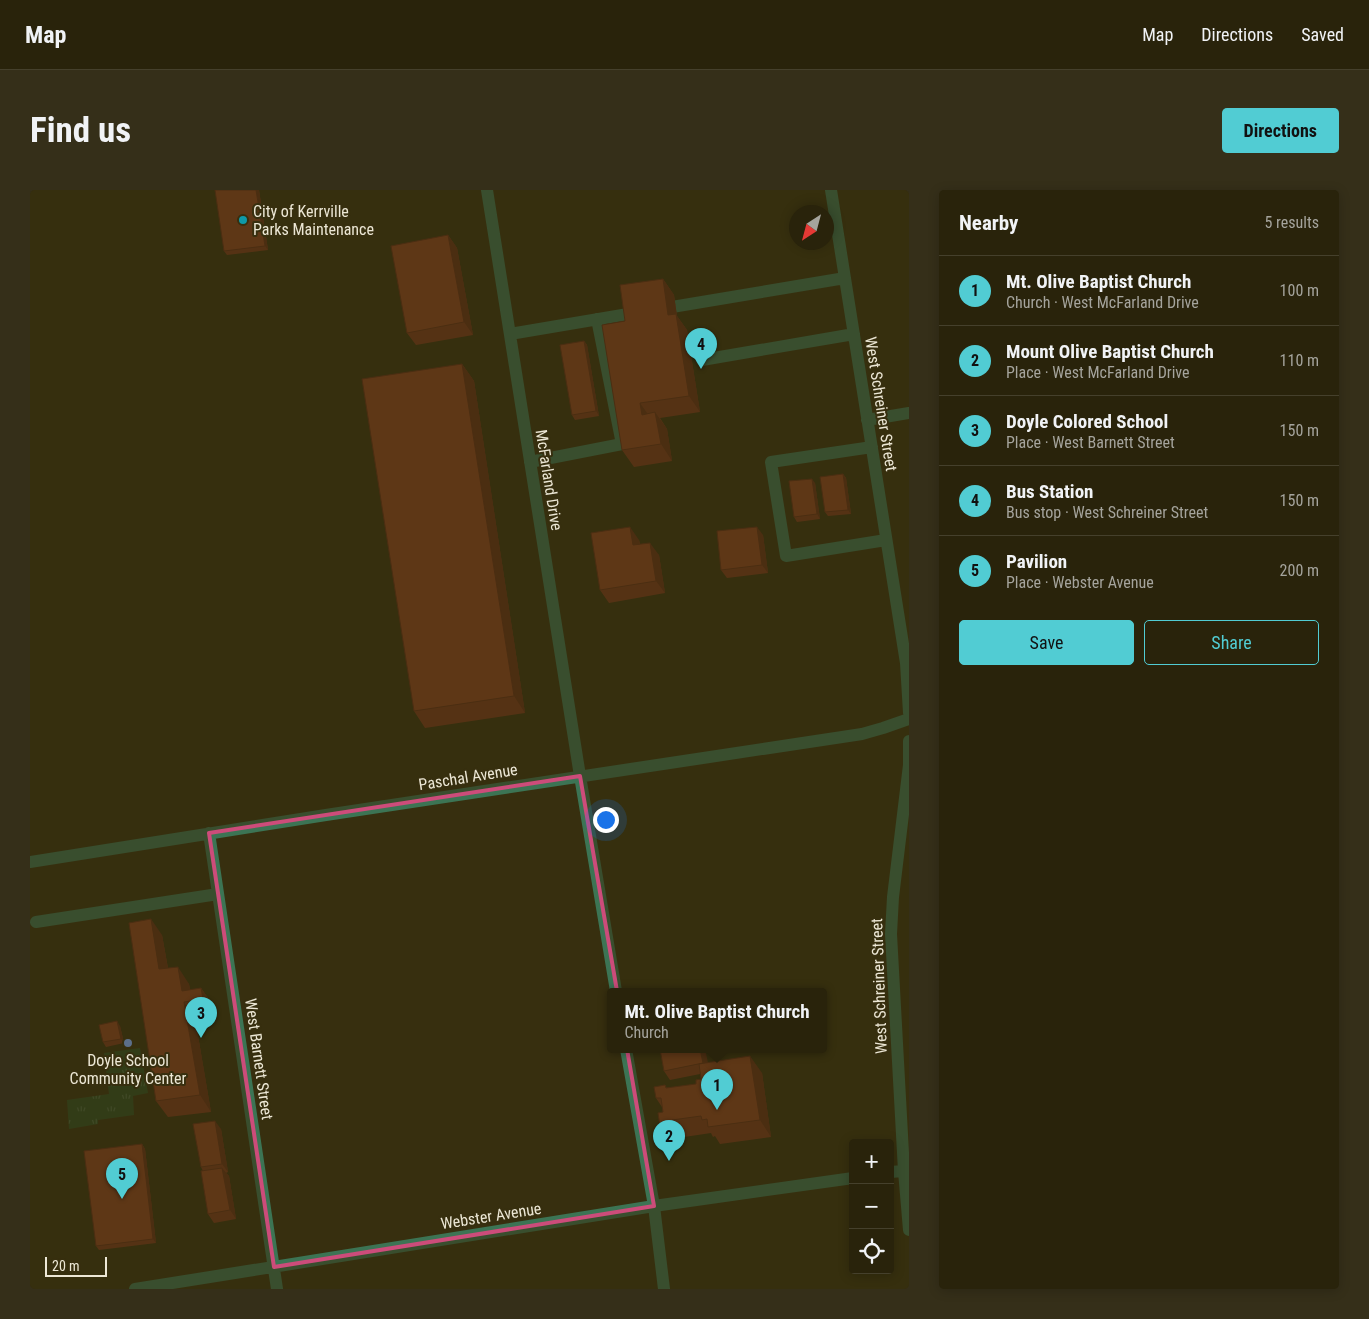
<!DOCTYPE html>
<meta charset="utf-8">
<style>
body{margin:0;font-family:"Roboto Condensed",sans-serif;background:#352f19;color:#f1f3f6}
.controls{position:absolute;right:15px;bottom:15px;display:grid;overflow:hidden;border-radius:5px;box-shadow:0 2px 12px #0003}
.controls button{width:45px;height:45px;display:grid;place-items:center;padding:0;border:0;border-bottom:1px solid #45402c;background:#29230b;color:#f1f3f6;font:25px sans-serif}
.compass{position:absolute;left:759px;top:15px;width:45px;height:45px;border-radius:50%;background:#29230b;box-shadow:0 2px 12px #0003;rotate:216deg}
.scale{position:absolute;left:15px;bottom:12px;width:62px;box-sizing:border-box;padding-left:5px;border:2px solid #ece7d5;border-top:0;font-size:14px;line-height:18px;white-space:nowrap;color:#ece7d5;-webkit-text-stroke:4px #372f0f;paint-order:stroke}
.you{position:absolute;left:575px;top:629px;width:18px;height:18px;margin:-12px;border:4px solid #fff;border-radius:50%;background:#1a73e8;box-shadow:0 0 0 8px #1a73e833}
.badge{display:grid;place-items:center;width:32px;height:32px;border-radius:50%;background:#51ccd3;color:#111;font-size:16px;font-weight:700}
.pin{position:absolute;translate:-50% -41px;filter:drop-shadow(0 1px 2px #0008)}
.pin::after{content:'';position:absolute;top:26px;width:18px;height:15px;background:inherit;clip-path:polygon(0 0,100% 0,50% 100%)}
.popup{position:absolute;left:577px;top:798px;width:220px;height:65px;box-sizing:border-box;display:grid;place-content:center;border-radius:5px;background:#29230b;filter:drop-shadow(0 1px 4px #0005);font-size:16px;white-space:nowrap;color:#a5a49d}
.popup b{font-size:19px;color:#f1f3f6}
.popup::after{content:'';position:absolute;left:50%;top:100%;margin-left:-10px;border:10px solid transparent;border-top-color:#29230b}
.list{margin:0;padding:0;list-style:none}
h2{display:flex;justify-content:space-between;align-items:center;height:65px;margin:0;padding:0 20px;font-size:21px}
h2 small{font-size:16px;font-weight:400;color:#a5a49d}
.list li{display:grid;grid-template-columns:32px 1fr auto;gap:15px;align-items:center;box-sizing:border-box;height:70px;padding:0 20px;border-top:1px solid #45402c}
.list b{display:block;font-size:19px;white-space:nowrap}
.list p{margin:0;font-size:16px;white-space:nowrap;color:#a5a49d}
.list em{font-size:16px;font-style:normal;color:#a5a49d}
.actions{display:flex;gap:10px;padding:15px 20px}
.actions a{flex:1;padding:11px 0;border:1px solid #51ccd3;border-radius:5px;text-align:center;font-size:18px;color:#51ccd3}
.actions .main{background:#51ccd3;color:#111}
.icon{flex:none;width:28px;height:28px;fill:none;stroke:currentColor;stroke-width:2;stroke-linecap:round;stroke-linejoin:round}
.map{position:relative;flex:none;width:879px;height:1099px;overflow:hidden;border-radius:5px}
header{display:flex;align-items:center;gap:30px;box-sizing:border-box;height:70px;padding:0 25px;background:#29230b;border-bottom:1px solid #45402c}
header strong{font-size:24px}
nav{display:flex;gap:28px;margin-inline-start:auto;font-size:18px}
.intro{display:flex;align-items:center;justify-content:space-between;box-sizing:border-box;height:120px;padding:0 30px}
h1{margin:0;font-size:35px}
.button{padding:12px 22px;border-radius:5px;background:#51ccd3;color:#111;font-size:18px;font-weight:700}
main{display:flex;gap:30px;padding:0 30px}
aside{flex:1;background:#29230b;border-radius:5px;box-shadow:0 2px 12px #0003}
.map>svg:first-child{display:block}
</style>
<header>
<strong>Map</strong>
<nav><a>Map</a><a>Directions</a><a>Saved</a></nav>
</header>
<div class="intro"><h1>Find us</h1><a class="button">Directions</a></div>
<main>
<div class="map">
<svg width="879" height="1099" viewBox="0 0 879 1099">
<defs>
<pattern id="park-tufts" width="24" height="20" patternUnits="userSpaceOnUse" patternTransform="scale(1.25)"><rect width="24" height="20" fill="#2d4d23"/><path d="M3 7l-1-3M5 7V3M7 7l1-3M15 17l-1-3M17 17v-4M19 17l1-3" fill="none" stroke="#4c6742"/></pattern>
</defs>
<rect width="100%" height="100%" fill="#372f0f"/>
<!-- park -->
<path fill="url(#park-tufts)" d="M 110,858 L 118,903 L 103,906 L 104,925 L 68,930 L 68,934 L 39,939 L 37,910 L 79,904 L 74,863 Z"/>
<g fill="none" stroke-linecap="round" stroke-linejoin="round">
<!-- minor -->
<path stroke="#3c7454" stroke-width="12" d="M 457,0 L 550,586 L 586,801
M 801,0 L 876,473 L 879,523
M 630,119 L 815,88
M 480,144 L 610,122
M 672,170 L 824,144
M 837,230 L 879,223
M 842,257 L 741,272 L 756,366 L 856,350
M 500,272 L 592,254 L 567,129
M 879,551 L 879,575 L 863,707 L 861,744 L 874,981 L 879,1040
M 179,643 L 247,1099
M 0,672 C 277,627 554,585 832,544 L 853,538 L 879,529
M 6,732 L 188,704
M 596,859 L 624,1016 L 634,1099
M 860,982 L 874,981
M 105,1099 L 624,1016 L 823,988"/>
</g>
<!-- wall -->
<path fill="#7b371c" d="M 229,0 L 238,60 L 197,65 L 194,61 Z
M 418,45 L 427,58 L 443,145 L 386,155 L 377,143 Z
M 633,89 L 644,105 L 647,126 L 657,140 L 670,222 L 630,228 L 637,239 L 642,271 L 604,277 L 592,260 L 595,131 Z
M 554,151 L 557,155 L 569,226 L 545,230 L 542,225 Z
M 432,174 L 444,191 L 495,523 L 395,538 L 384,521 Z
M 813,284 L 816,288 L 821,324 L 798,326 L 795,322 Z
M 785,293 L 790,329 L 767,332 L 764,327 Z
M 733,345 L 738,383 L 697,388 L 691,380 Z
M 609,350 L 610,354 L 629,365 L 635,403 L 579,413 L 570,400 Z
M 132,745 L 138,778 L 159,794 L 160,800 L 171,798 L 183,815 L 185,825 L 165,828 L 181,922 L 138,927 L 126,911 Z
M 90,836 L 94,853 L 76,857 L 73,852 Z
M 678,872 L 732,883 L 741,947 L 690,954 L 685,946 L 683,947 L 681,943 L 654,947 L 654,950 L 641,952 L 630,936 L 633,922 L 632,917 L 626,908 L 635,895 L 637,898 L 666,894 L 671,889 L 670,884 L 640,890 L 634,881 Z
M 191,939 L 198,982 L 196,983 L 199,986 L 206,1029 L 184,1033 L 178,1024 L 173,981 L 171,977 Z
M 112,954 L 115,959 L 126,1053 L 69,1060 L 66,1056 Z"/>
<!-- shaded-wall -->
<path fill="#642d16" d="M 226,0 L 229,0 L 238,60 L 235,56 Z
M 418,45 L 427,58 L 443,145 L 434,132 Z
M 633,89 L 644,105 L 647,126 L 657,140 L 670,222 L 659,206 L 638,125 Z
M 554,151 L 557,155 L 569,226 L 566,221 Z
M 432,174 L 444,191 L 495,523 L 484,506 Z
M 610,213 L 622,230 L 612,225 Z
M 625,222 L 637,239 L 642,271 L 631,254 Z
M 813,284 L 816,288 L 821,324 L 818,320 Z
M 782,289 L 785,293 L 790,329 L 787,324 Z
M 600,337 L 609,350 L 612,368 L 603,355 Z
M 727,337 L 733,345 L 738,383 L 732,375 Z
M 620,353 L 629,365 L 635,403 L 626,391 Z
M 121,729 L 132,745 L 141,796 L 129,779 Z
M 148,777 L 159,794 L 162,810 L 152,801 Z
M 171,798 L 183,815 L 185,825 L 173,809 Z
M 154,812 L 165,828 L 181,922 L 170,905 Z
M 87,831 L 90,836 L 94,853 L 91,849 Z
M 670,859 L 675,859 L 680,882 L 673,874 Z
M 720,866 L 732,883 L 741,947 L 730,930 Z
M 642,930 L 654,947 L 654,950 L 643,934 Z
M 185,931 L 191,939 L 198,982 L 192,974 Z
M 112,954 L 115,959 L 126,1053 L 123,1049 Z
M 192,978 L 199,986 L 206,1029 L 200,1020 Z"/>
<!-- building -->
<path fill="#8f4020" stroke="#642d16" d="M 185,0 L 226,0 L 235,56 L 194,61 Z
M 418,45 L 434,132 L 377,143 L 361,56 Z
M 633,89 L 638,125 L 646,124 L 659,206 L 610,213 L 612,225 L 625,222 L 631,254 L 592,260 L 572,135 L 595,131 L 590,95 Z
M 554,151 L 566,221 L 542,225 L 530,155 Z
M 432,174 L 484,506 L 384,521 L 332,189 Z
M 813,284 L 818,320 L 795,322 L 790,287 Z
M 782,289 L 787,324 L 764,327 L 759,291 Z
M 600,337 L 603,355 L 620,353 L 626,391 L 570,400 L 561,343 Z
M 727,337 L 732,375 L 691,380 L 687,341 Z
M 121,729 L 129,779 L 148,777 L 152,801 L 171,798 L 173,809 L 154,812 L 170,905 L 126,911 L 99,733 Z
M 87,831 L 91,849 L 73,852 L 69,835 Z
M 630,859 L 670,859 L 673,873 L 634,881 Z
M 720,866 L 730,930 L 678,937 L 677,929 L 672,930 L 671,926 L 642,930 L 643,934 L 630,936 L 628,923 L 633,922 L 631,908 L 626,908 L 624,897 L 635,895 L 636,898 L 666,894 L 666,890 L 671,889 L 669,874 Z
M 185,931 L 192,974 L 171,977 L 163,934 Z
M 112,954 L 123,1049 L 66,1056 L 54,961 Z
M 192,978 L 200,1020 L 178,1024 L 171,981 Z"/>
<!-- marked area -->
<path d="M0 0H879V1099H0ZM 550,586 L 624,1016 L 244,1077 L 179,643 Z" fill="#372f0f" fill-opacity=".55" fill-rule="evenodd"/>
<path fill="none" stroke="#cc4c7a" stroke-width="4" stroke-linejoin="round" d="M 550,586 L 624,1016 L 244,1077 L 179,643 Z"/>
<!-- markers -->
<circle fill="#0f9aa8" stroke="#372f0f" stroke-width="2" cx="213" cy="30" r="5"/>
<circle fill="#5c6f8a" stroke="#372f0f" stroke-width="2" cx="98" cy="853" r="5"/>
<g text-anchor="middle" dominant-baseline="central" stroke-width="4" stroke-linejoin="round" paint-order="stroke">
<!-- poi labels -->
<g font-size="16" fill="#ece7d5" stroke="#372f0f" text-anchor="start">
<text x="223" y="21">City of Kerrville<tspan x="223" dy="18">Parks Maintenance</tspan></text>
<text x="98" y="870" text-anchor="middle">Doyle School<tspan x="98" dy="18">Community Center</tspan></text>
</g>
<!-- street labels -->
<g font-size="16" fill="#ece7d5" stroke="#372f0f">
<text transform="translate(851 214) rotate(81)">West Schreiner Street</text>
<text transform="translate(519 290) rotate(81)">McFarland Drive</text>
<text transform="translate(438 587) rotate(-9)">Paschal Avenue</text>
<text transform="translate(849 796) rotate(-92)">West Schreiner Street</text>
<text transform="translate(229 869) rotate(82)">West Barnett Street</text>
<text transform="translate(461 1026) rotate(-9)">Webster Avenue</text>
</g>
</g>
</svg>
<div class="controls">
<button>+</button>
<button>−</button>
<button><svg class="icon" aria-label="locate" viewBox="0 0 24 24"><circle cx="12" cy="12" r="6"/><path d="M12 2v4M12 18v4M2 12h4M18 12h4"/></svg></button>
</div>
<svg class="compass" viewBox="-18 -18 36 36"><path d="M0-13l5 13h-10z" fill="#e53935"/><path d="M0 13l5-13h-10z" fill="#a5a49d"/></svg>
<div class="scale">20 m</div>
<div class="you"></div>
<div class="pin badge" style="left:687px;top:920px">1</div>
<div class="popup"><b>Mt. Olive Baptist Church</b>Church</div>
<div class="pin badge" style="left:639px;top:971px">2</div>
<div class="pin badge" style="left:171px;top:848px">3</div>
<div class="pin badge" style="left:671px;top:179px">4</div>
<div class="pin badge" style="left:92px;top:1009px">5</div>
</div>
<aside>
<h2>Nearby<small>5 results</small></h2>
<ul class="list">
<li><span class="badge">1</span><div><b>Mt. Olive Baptist Church</b><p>Church · West McFarland Drive</p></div><em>100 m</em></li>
<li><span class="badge">2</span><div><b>Mount Olive Baptist Church</b><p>Place · West McFarland Drive</p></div><em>110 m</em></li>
<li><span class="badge">3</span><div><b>Doyle Colored School</b><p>Place · West Barnett Street</p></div><em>150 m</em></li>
<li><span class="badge">4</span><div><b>Bus Station</b><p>Bus stop · West Schreiner Street</p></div><em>150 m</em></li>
<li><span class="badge">5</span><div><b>Pavilion</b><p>Place · Webster Avenue</p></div><em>200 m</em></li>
</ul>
<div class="actions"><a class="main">Save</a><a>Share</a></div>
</aside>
</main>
